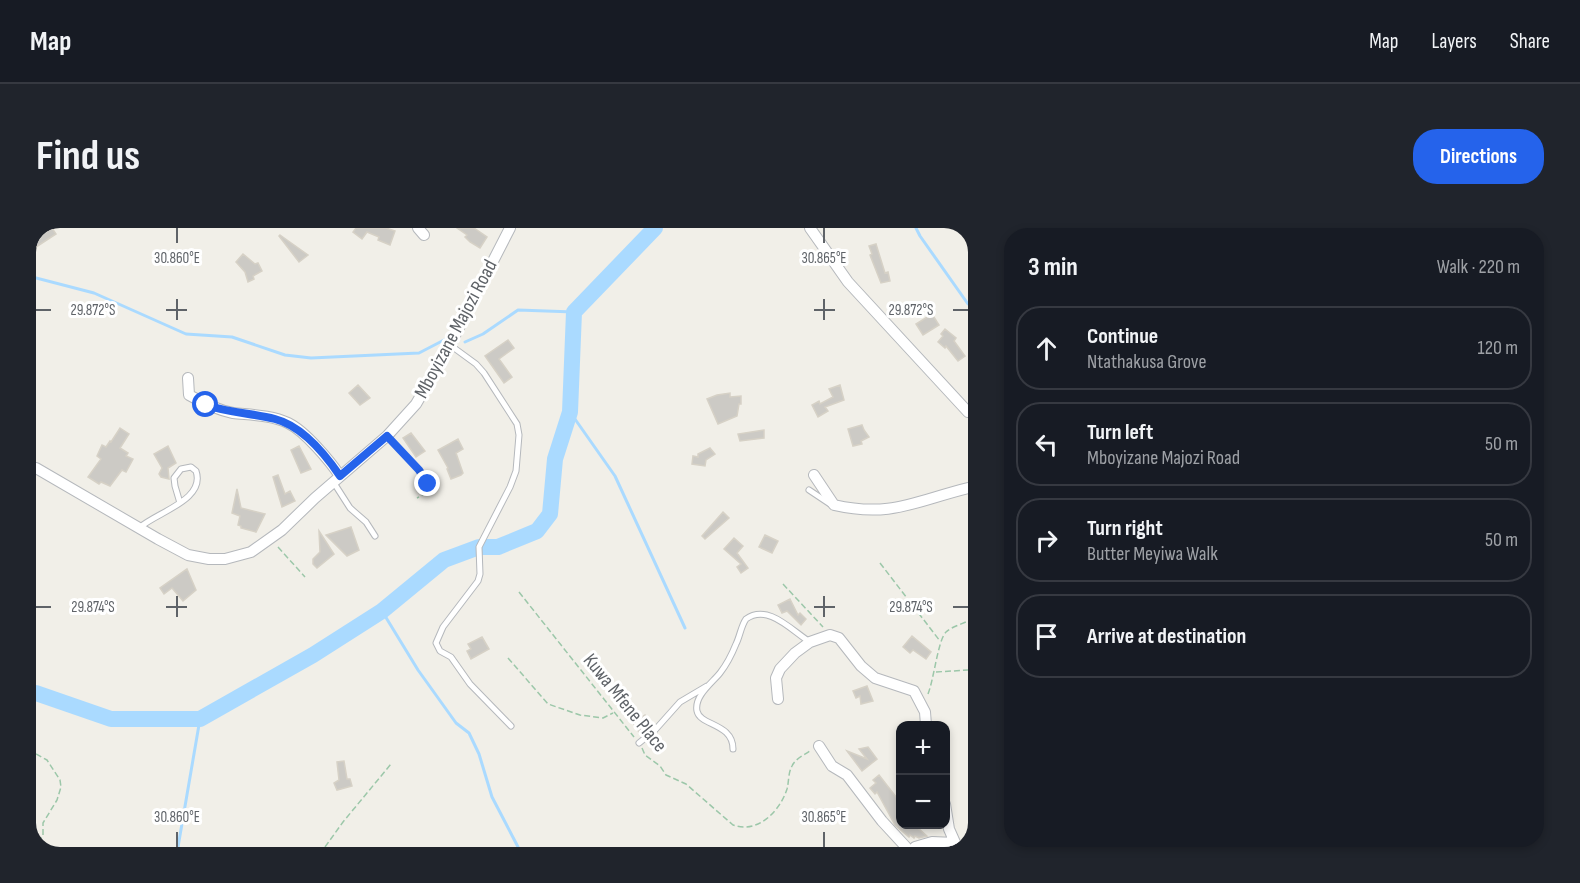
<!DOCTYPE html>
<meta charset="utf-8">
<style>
body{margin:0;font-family:"Sofia Sans Condensed",sans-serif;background:#20242c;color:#f1f3f6}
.controls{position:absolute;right:18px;bottom:18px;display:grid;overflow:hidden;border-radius:12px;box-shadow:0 3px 9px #0003}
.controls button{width:54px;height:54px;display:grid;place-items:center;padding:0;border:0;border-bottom:2px solid #363941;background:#171b24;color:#f1f3f6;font:30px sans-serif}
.stop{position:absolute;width:18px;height:18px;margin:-14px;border:4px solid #2563eb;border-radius:50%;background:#fff}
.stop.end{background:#2563eb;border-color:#fff;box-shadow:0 2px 6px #0008}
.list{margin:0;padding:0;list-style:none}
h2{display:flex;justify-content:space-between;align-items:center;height:78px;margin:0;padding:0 24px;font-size:26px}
h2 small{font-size:20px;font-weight:400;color:#9ea1a6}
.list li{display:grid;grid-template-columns:39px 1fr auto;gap:18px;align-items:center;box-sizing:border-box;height:84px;margin:0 12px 12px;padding:0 12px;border:2px solid #363941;border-radius:24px}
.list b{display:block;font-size:22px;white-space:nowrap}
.list p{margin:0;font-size:20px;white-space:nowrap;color:#9ea1a6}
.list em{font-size:20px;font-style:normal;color:#9ea1a6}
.icon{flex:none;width:33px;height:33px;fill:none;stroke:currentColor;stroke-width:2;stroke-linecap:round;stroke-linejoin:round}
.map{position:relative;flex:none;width:932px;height:619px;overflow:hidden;border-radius:24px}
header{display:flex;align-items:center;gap:36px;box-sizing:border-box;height:84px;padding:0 30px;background:#171b24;border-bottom:2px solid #363941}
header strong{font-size:28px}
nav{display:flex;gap:33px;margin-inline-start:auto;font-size:21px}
.intro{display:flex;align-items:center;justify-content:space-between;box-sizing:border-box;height:144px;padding:0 36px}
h1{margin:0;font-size:42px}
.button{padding:15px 27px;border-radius:24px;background:#2563eb;color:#fff;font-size:21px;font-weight:700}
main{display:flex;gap:36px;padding:0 36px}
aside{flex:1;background:#171b24;border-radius:24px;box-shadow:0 3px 9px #0003}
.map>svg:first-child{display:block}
</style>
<header>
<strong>Map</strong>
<nav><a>Map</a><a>Layers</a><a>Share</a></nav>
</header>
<div class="intro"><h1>Find us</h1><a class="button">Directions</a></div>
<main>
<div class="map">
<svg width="932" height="619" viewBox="0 0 932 619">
<rect width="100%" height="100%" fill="#f1efe8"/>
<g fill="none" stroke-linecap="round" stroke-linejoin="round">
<!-- stream -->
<path stroke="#aadaff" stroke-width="3" d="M 880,0 L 884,8 L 932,76
M 0,50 L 58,65 L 150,106 L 196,109 L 249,127 L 275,130 L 383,125 L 410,111
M 429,114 L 447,106 L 482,82 L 538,84
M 534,184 L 579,248 L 649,400
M 346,383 L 382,442 L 420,495 L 433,505 L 443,526 L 456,569 L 482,619
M 142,619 L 164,491"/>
<!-- river -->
<path stroke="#aadaff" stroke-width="16" d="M 0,465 L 75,491 L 164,491 L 277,427 L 346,383 L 408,332 L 443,319 L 462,319 L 501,303 L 514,286 L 519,231 L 534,184 L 538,84 L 619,0"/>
</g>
<!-- building -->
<path fill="#cccac5" stroke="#d6d1c6" stroke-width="1.5" d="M 12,0 L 16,0 L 20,6 L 0,19 L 0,7 Z
M 320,0 L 350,0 L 359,3 L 354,17 L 342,12 L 343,9 L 331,4 L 326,11 L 317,4 Z
M 421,0 L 438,0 L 451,9 L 444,20 L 434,14 L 429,9 L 431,7 Z
M 244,7 L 272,27 L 263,34 L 243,8 Z
M 840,16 L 849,45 L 852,44 L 854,53 L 845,55 L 834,27 L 836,26 L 833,18 Z
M 207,26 L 219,36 L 222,35 L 226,43 L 217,48 L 218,51 L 212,54 L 209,44 L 200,34 Z
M 896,86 L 903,97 L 887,107 L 880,96 Z
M 909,101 L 920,110 L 918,113 L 929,128 L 922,133 L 910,118 L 909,120 L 902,114 L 907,108 L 905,106 Z
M 472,112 L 478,120 L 463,131 L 476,149 L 468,155 L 449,128 Z
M 322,157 L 334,170 L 324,177 L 313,165 Z
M 804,157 L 808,172 L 789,179 L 792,183 L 782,189 L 776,177 L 783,173 L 784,176 L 797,169 L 793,161 Z
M 694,165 L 694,169 L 705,168 L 705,176 L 703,176 L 701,188 L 682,196 L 671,171 L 681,167 Z
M 826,197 L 828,202 L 833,209 L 825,213 L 826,216 L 817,218 L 812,201 Z
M 84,200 L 93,206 L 84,220 L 92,225 L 90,228 L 97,231 L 90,244 L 86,242 L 74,258 L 65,254 L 63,256 L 52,249 L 65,231 L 61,228 L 66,217 L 70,219 L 74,213 L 75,214 Z
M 728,202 L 728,210 L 704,213 L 702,206 Z
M 375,205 L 389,223 L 380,229 L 367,210 Z
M 422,211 L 427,221 L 420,225 L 427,245 L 425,247 L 415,251 L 411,241 L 412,240 L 402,222 Z
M 132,218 L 140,235 L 132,240 L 133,251 L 125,249 L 123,246 L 126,240 L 118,226 Z
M 263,218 L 275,241 L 265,245 L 255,222 Z
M 674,220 L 679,226 L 670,232 L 669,238 L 656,236 L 657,228 L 662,229 L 662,226 Z
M 242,247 L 249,266 L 254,263 L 259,273 L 246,279 L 237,249 Z
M 201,261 L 205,280 L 229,286 L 220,304 L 205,300 L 205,298 L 202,297 L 204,288 L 196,285 Z
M 687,284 L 693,290 L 669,311 L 666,308 Z
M 315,299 L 323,322 L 311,328 L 290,307 Z
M 283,303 L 298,326 L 281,340 L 277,336 L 277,331 L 284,324 Z
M 729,307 L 742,313 L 736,325 L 723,319 Z
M 698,310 L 707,318 L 701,325 L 712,340 L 705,345 L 701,339 L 705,336 L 688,321 Z
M 151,341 L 160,362 L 147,373 L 136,360 L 128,366 L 124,360 Z
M 754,371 L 762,387 L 764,385 L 770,391 L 765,397 L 751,383 L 746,385 L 742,377 Z
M 876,408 L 895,424 L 890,431 L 877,422 L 874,425 L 867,419 Z
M 446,409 L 453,421 L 435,431 L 431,423 L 435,421 L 432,416 Z
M 831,458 L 837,473 L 825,476 L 824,468 L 820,470 L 817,463 Z
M 609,487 L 616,498 L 609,504 L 608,501 L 603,504 L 597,495 Z
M 832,519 L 841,531 L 826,543 L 811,523 L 831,531 L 823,521 Z
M 308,533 L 311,551 L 314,551 L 316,558 L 301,562 L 298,555 L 303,552 L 301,534 Z
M 843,547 L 864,574 L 864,597 L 884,597 L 882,600 L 891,608 L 883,610 L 879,608 L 878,610 L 874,607 L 873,609 L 859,597 L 841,564 L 839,566 L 834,560 L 840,555 L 837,552 Z"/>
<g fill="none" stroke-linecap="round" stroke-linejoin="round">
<defs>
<path id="lane" d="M 414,117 L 440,136 L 448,145 L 481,196 L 483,207 L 480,243 L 474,259 L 443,319 L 444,346 L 442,353 L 407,399 L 400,415 L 404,423 L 415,429 L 434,456 L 475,498
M 298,255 L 314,280 L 330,294 L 339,308
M 773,262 L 794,276
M 103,300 C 121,284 170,272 160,243 L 155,239 L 145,241 L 138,250 L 139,258 L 144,275
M 603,515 L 619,502 L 644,474 L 671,458
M 697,521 C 697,495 664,498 661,483 C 658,468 676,455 684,445 C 691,436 696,426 700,416 C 704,408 705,398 710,391 C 732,375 756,403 774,414"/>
<path id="street" d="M 382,0 L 388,7
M 774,0 L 812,54 L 932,184
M 152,150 L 153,167 C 167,175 181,182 197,185 C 215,187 235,187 252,195 C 269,203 294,233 304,248
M 0,240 L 122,311 L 152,327 L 173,331 L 189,331 L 215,324 L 246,302 L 279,270 L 351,208 L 380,176 L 414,117 L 474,0
M 778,247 L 798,277 C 855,290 879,273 932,260
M 742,471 L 740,450 L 744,441 L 759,425 L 774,414 L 794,407 L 803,410 L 825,438 L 839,450 L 878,463 L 889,484 L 890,497
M 783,518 L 796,538 L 811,547 L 846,593 L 870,619
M 909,576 L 913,601 L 921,619
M 879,619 L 896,614 L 919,615"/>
</defs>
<!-- lane casing -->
<use href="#lane" stroke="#b5b8bc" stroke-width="7"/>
<!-- street casing -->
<use href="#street" stroke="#b5b8bc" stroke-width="12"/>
<!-- path -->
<path stroke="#9cc7a9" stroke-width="1.5" stroke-dasharray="6 3" stroke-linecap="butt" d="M 357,215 C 369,229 393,245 392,264 L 381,270
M 242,319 L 269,349
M 844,335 L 904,413
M 747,356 L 787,399
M 483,364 L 598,509
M 472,430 L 512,476 L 544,487 L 567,490 L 577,485
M 900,444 L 932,442
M 892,466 C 898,451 902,412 910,404 C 915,399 926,396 932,393
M 606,520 L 609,527 L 624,538 L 630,547 L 650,556 L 697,597 C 722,606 744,583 751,561 C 753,554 752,545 756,538 C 759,531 768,527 774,523
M 0,526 L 11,532 L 24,552 L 25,559 L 21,572 L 7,595 L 7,608 L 0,616
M 289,619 L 307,594 L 355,536"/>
<!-- lane -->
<use href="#lane" stroke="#fff" stroke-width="5"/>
<!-- street -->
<use href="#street" stroke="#fff" stroke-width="10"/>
</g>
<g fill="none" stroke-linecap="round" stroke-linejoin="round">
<!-- route -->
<path stroke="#2563eb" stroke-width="8" d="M 170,177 C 193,185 216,185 239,191 C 266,198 289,226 304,248 L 351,208 L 383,242 L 392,256"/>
</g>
<!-- ticks -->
<path fill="none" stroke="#5f6368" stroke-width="2" d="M 141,0 L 141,15M 788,0 L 788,15M 141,71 L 141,92M 788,71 L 788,92M 0,82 L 15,82M 130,82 L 151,82M 778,82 L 799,82M 917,82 L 932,82M 141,368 L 141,389M 788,368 L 788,389M 0,379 L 15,379M 130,379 L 151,379M 778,379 L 799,379M 917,379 L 932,379M 141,604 L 141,619M 788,604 L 788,619"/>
<g text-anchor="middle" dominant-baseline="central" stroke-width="6" stroke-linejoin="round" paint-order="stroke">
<!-- street labels -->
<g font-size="20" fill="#5f6368" stroke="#fff">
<text transform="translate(420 101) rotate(-62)">Mboyizane Majozi Road</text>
<text transform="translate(589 475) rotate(51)">Kuwa Mfene Place</text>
</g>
</g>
<g font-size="15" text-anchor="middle" fill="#5f6368" stroke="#fff" stroke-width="6" stroke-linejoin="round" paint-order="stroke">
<text x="141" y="35">30.860°E</text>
<text x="788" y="35">30.865°E</text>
<text x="57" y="87">29.872°S</text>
<text x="875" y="87">29.872°S</text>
<text x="57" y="384">29.874°S</text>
<text x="875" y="384">29.874°S</text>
<text x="141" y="594">30.860°E</text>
<text x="788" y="594">30.865°E</text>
</g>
</svg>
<div class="controls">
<button>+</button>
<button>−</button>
</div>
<div class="stop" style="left:170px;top:177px"></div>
<div class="stop end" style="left:392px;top:256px"></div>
</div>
<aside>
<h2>3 min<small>Walk · 220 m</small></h2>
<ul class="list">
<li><svg class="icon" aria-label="ahead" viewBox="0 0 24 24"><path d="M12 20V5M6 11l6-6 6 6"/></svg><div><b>Continue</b><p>Ntathakusa Grove</p></div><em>120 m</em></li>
<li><svg class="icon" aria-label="left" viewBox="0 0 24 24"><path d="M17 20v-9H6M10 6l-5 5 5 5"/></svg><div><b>Turn left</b><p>Mboyizane Majozi Road</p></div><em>50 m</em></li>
<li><svg class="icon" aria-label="right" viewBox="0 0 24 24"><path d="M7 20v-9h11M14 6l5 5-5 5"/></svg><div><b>Turn right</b><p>Butter Meyiwa Walk</p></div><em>50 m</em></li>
<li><svg class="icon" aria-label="arrive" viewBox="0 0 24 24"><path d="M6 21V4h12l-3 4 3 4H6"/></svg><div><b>Arrive at destination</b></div></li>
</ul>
</aside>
</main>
